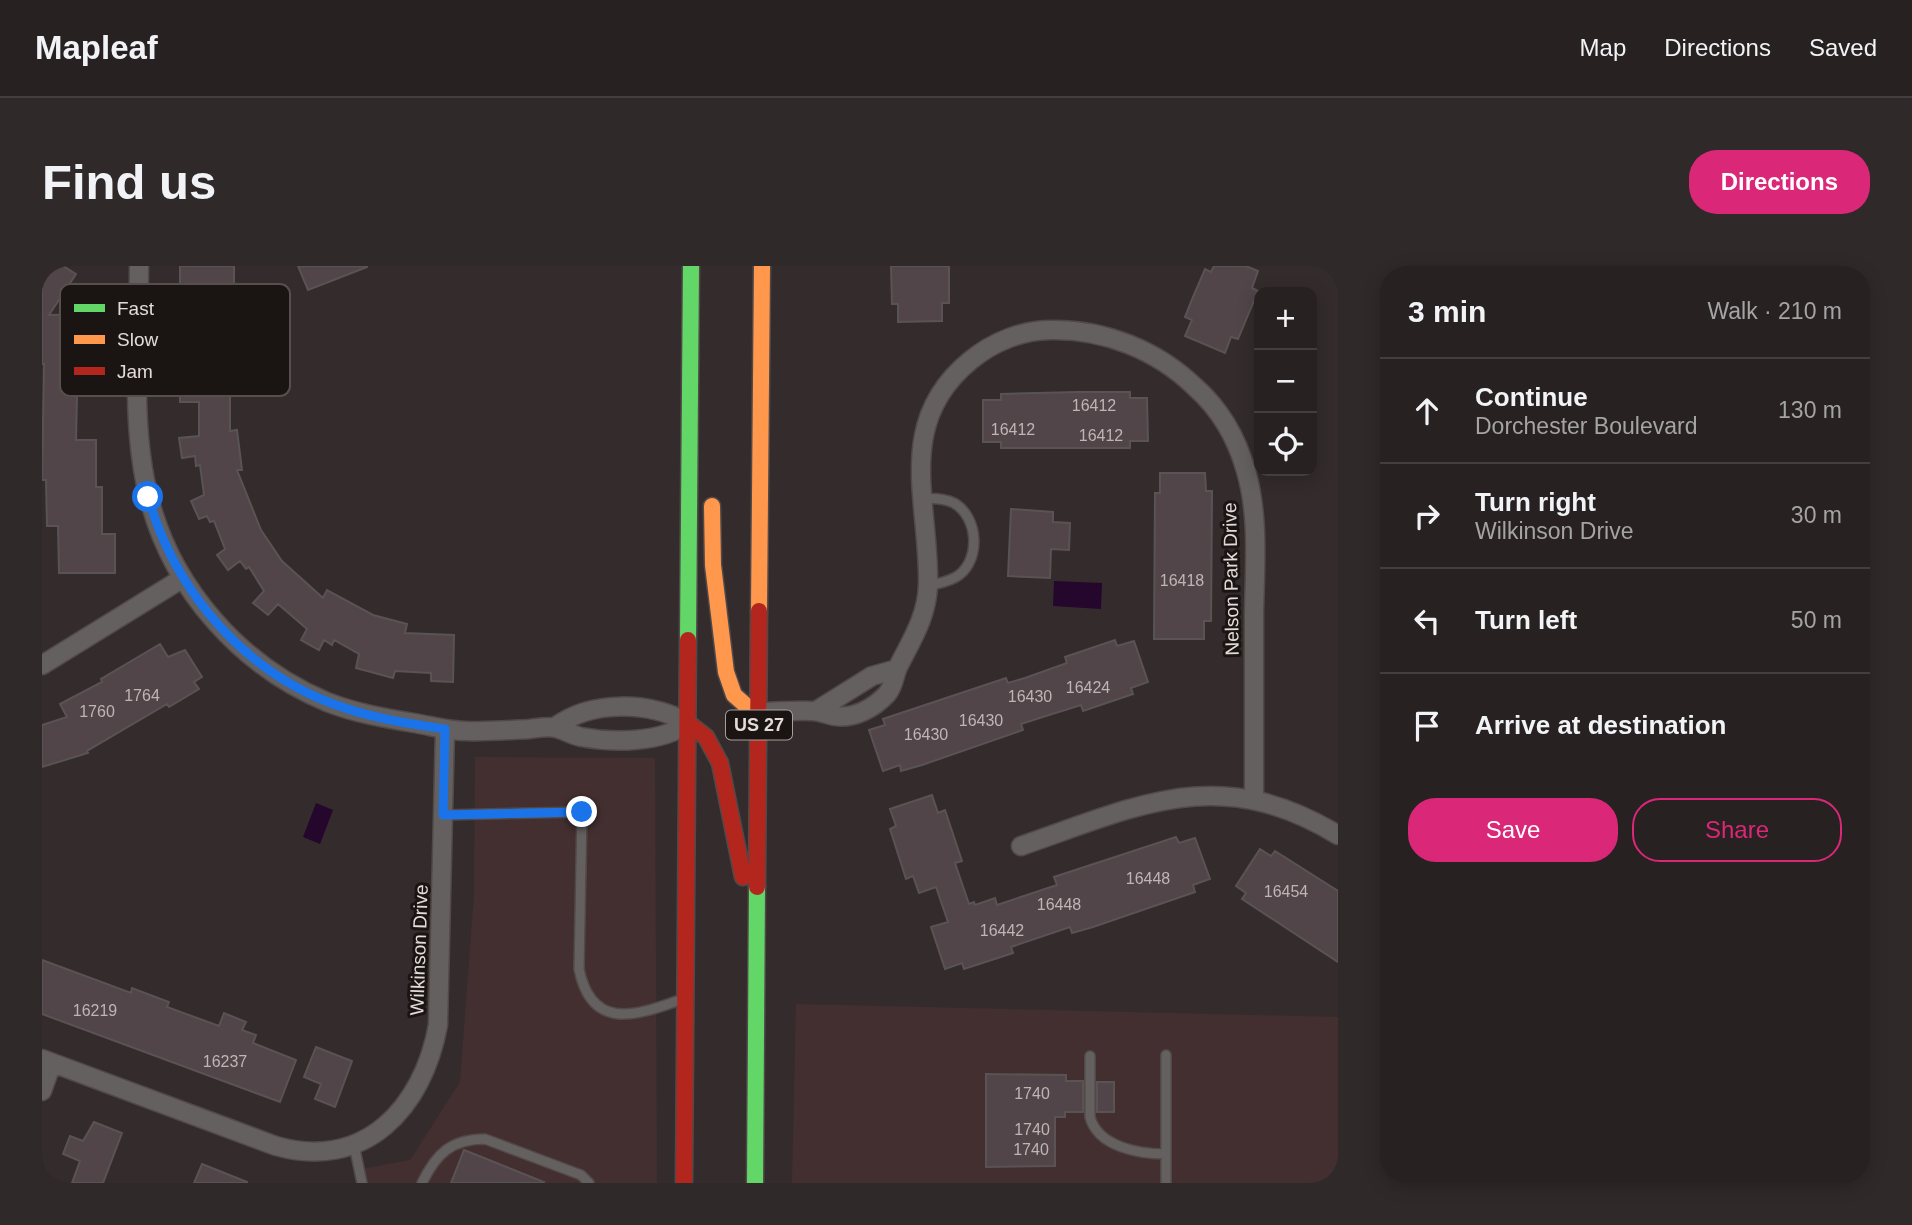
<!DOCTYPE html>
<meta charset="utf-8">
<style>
body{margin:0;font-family:Arial,sans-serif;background:#2f292a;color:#f1f3f6}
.controls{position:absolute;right:21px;top:21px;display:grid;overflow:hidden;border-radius:14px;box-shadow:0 4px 18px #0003}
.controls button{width:63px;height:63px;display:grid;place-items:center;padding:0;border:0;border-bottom:2px solid #433e3f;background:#272121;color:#f1f3f6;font:35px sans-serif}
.stop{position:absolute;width:21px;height:21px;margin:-16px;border:5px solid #1a73e8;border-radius:50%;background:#fff}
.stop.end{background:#1a73e8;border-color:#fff;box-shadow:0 2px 7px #0008}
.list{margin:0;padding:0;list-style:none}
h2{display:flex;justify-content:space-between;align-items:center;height:91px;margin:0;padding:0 28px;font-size:30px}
h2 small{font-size:23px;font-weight:400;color:#a4a3a5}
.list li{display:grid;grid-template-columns:46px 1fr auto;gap:21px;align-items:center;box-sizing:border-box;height:105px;padding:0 28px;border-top:2px solid #433e3f}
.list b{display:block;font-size:26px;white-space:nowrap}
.list p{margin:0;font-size:23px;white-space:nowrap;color:#a4a3a5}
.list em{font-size:23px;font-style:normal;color:#a4a3a5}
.actions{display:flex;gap:14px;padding:21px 28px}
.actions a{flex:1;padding:16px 0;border:2px solid #db2777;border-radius:28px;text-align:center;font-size:24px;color:#db2777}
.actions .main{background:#db2777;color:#fff}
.icon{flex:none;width:38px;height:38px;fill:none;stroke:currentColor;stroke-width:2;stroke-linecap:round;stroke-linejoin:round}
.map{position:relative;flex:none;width:1296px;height:917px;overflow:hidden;border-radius:28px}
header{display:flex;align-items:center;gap:42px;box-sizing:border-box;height:98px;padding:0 35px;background:#272121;border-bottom:2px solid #433e3f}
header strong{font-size:33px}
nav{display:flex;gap:38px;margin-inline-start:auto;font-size:24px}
.intro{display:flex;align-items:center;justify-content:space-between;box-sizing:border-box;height:168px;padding:0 42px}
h1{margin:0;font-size:49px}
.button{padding:18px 32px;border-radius:28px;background:#db2777;color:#fff;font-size:24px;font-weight:700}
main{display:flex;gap:42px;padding:0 42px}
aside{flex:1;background:#272121;border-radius:28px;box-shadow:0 4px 18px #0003}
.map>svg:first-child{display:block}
</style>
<header>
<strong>Mapleaf</strong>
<nav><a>Map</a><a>Directions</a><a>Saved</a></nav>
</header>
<div class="intro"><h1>Find us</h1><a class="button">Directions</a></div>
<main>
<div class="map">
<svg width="1296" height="917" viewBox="0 0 1296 917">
<rect width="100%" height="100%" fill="#342c2c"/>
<!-- built -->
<path fill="#432f2f" d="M 433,491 L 613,492 L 615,917 L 316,917 L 314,904 L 368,894 L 418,816 L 432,628 Z
M 754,738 L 1296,751 L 1296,917 L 750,917 Z"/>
<!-- water -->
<path fill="#25062c" d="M 1012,315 L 1060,317 L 1059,343 L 1011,340 Z
M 274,537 L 291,544 L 278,578 L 261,571 Z"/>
<!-- building -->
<path fill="#514549" stroke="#595354" stroke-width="2" d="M 0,0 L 21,0 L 34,8 L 7,49 L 46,48 L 47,59 L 52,59 L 53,129 L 35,129 L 34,174 L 54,174 L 54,221 L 60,221 L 60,268 L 73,268 L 73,307 L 17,307 L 16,260 L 5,260 L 4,214 L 0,214 L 2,98 L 0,98 Z
M 138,0 L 192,0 L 192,23 L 196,23 L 196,62 L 194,109 L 188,109 L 188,165 L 195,164 L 200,204 L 195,204 L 219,264 L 240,295 L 281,332 L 285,324 L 331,349 L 365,358 L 363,367 L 412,369 L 411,416 L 389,415 L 389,407 L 353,405 L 351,412 L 314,402 L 317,388 L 292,374 L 290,379 L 282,374 L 277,384 L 259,374 L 265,363 L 236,338 L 226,349 L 211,337 L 222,325 L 207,301 L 204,303 L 198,295 L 186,304 L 175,289 L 183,283 L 172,255 L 168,256 L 165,250 L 157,253 L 149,235 L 162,229 L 158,199 L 154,200 L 153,190 L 140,192 L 137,172 L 157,170 L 157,136 L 138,136 Z
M 256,0 L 325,0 L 325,1 L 266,24 Z
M 849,0 L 907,0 L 907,37 L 900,37 L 900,55 L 856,56 L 856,38 L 850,38 Z
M 1172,0 L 1204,0 L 1216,5 L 1210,22 L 1216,25 L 1196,73 L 1189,71 L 1183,87 L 1143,70 L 1150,54 L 1143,51 L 1151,31 L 1163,3 L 1169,6 Z
M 1036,126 L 1088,126 L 1088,132 L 1105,132 L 1106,175 L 1088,175 L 1088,182 L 959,182 L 959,176 L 941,176 L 941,134 L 959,134 L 959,128 Z
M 1118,207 L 1163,207 L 1164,225 L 1170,225 L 1169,355 L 1162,355 L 1162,373 L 1112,373 L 1113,227 L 1118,227 Z
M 969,243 L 1011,246 L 1011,256 L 1028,257 L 1027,284 L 1009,283 L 1008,312 L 966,310 Z
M 1073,374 L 1075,380 L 1092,375 L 1106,416 L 1089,422 L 1091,428 L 1041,445 L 1039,439 L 1007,449 L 979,458 L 981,464 L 880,499 L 859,505 L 858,499 L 841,505 L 827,464 L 843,459 L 841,453 L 964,412 L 966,417 L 983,412 L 1025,397 L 1023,391 Z
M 118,378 L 126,391 L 143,384 L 160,411 L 152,416 L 157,423 L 127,441 L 125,438 L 45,485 L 46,487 L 0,501 L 0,459 L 25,451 L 18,438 L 60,416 L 59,413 Z
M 890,529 L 896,547 L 903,544 L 920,595 L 913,597 L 927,638 L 932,636 L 933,639 L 953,632 L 955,639 L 1015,619 L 1012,611 L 1134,571 L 1137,577 L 1153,572 L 1168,613 L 1151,619 L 1153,626 L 1051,661 L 1030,667 L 1028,661 L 969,681 L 971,687 L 922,703 L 920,697 L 903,703 L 889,661 L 906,656 L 894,621 L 877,627 L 871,610 L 864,613 L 848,563 L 854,560 L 848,543 Z
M 1218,583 L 1229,590 L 1233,585 L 1296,625 L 1296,696 L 1200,633 L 1204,627 L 1194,620 Z
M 0,694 L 89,727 L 90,722 L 127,736 L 125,741 L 177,760 L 182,747 L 204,756 L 200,764 L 214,769 L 211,777 L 254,794 L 238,836 L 0,748 Z
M 274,781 L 310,795 L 293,841 L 273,833 L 279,818 L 262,811 Z
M 944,808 L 1024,809 L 1024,815 L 1041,815 L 1041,846 L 1023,846 L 1023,851 L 1013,851 L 1013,900 L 944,901 Z
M 1055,816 L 1072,816 L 1072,846 L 1055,846 Z
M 52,856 L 80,867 L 61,917 L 30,917 L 38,895 L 21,888 L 28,870 L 41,875 Z
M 422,884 L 502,916 L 501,917 L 409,917 Z
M 160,898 L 205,916 L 205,917 L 152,917 Z"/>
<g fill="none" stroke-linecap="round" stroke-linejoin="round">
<defs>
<path id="lane" d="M 879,233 C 890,232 901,232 912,237 C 936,251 939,292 917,309 C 908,316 896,317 886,320
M 401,549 L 540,546 L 537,703 C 549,763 591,751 635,735
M 1048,790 L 1048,851 C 1056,881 1097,888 1124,888
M 312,879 L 320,917
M 380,917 C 394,888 409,873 443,873 L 539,909 L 547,917
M 1124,917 L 1124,789"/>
<path id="street" d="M 97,0 C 97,76 88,158 107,232 C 130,323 199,400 285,436 C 313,447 342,452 372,457 C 390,460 406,465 424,465 C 445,466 467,464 488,463 C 496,462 506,460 514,462 C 522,464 530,469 539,471 C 571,477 620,477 646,457 C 607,435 549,434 513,461
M 0,399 L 141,312
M 774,445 L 830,410 L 855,403
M 717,446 C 735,446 752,444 770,445 C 778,445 785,449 793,450 C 812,453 832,442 845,428 C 852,420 852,410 856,401 C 869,375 885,351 886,319 C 888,237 851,157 929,94 C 951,76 980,64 1009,64 C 1062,63 1115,84 1153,121 C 1178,143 1195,173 1204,205 C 1217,250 1213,299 1212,346 C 1212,408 1212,471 1212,534
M 979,580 C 1098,539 1177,497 1296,569
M 0,793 L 234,880 C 323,905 381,842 396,759 L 403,463
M 0,825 L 10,797"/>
<path id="fast" d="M 646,374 L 649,0
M 713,917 L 715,621"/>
<path id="slow" d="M 670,240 L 671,299 L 684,406 L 692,429 L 708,443 L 717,446
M 717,345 L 720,0"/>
<path id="jam" d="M 646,457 L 664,471 L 678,497 L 701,611
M 715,621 L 717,345
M 642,917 L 646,374"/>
</defs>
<!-- lane casing -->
<use href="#lane" stroke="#504948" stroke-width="12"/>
<!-- street casing -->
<use href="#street" stroke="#504948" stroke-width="21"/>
<!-- fast casing -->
<use href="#fast" stroke="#504948" stroke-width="19"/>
<!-- slow casing -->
<use href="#slow" stroke="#504948" stroke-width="19"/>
<!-- jam casing -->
<use href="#jam" stroke="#504948" stroke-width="19"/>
<!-- lane -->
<use href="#lane" stroke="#656060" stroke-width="9"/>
<!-- street -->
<use href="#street" stroke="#656060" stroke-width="18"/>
<!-- fast -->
<use href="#fast" stroke="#63d668" stroke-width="16"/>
<!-- slow -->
<use href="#slow" stroke="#ff974d" stroke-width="16"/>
<!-- jam -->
<use href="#jam" stroke="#b3261e" stroke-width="16"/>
</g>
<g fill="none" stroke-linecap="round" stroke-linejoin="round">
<!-- route -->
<path stroke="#1a73e8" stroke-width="9" d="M 106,231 C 134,328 206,411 303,442 C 335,453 370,458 403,463 L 401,549 L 540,546"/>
</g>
<g text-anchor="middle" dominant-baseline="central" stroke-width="6" stroke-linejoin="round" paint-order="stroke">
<!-- number labels -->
<g font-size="16" fill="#beb5b5">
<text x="1052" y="139">16412</text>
<text x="971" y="163">16412</text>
<text x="1059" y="169">16412</text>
<text x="1140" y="314">16418</text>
<text x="1046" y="421">16424</text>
<text x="100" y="429">1764</text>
<text x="988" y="430">16430</text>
<text x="55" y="445">1760</text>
<text x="939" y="454">16430</text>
<text x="884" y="468">16430</text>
<text x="1106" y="612">16448</text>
<text x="1244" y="625">16454</text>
<text x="1017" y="638">16448</text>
<text x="960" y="664">16442</text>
<text x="53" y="744">16219</text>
<text x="183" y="795">16237</text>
<text x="990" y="827">1740</text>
<text x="990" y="863">1740</text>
<text x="989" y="883">1740</text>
</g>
<!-- shield labels -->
<rect fill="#1a1413" stroke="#a79f9e" stroke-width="2" x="684" y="444.5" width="66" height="29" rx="5"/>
<g font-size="18" font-weight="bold" fill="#e3dad9">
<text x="717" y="459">US 27</text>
</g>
<!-- street labels -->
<g font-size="19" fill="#e3dad9" stroke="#1a1413">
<text transform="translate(1189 313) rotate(-91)">Nelson Park Drive</text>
<text transform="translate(377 684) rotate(-88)">Wilkinson Drive</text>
</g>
</g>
<!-- legend -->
<rect x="18" y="18" width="230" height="112" rx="10" fill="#1a1413" stroke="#564f4e" stroke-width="2"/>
<rect x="32" y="38" width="31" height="8" fill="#63d668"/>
<rect x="32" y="69" width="31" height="9" fill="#ff974d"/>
<rect x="32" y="101" width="31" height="8" fill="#b3261e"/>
<g font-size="19" fill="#e3dad9">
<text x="75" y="49">Fast</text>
<text x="75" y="80">Slow</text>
<text x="75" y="112">Jam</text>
</g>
</svg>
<div class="controls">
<button>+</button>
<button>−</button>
<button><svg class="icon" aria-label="locate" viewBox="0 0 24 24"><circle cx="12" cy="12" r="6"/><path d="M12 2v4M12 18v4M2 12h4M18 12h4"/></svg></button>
</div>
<div class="stop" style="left:106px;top:231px"></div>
<div class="stop end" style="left:540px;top:546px"></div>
</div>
<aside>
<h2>3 min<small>Walk · 210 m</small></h2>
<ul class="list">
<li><svg class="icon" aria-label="ahead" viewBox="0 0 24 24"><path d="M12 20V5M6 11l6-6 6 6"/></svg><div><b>Continue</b><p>Dorchester Boulevard</p></div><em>130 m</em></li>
<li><svg class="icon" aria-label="right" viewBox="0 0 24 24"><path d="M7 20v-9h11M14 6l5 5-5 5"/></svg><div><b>Turn right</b><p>Wilkinson Drive</p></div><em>30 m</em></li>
<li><svg class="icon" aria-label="left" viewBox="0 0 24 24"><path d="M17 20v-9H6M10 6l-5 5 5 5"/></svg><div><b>Turn left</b></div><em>50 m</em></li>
<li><svg class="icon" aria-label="arrive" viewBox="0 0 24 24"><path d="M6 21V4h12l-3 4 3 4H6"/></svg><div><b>Arrive at destination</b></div></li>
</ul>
<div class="actions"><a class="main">Save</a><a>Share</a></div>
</aside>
</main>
